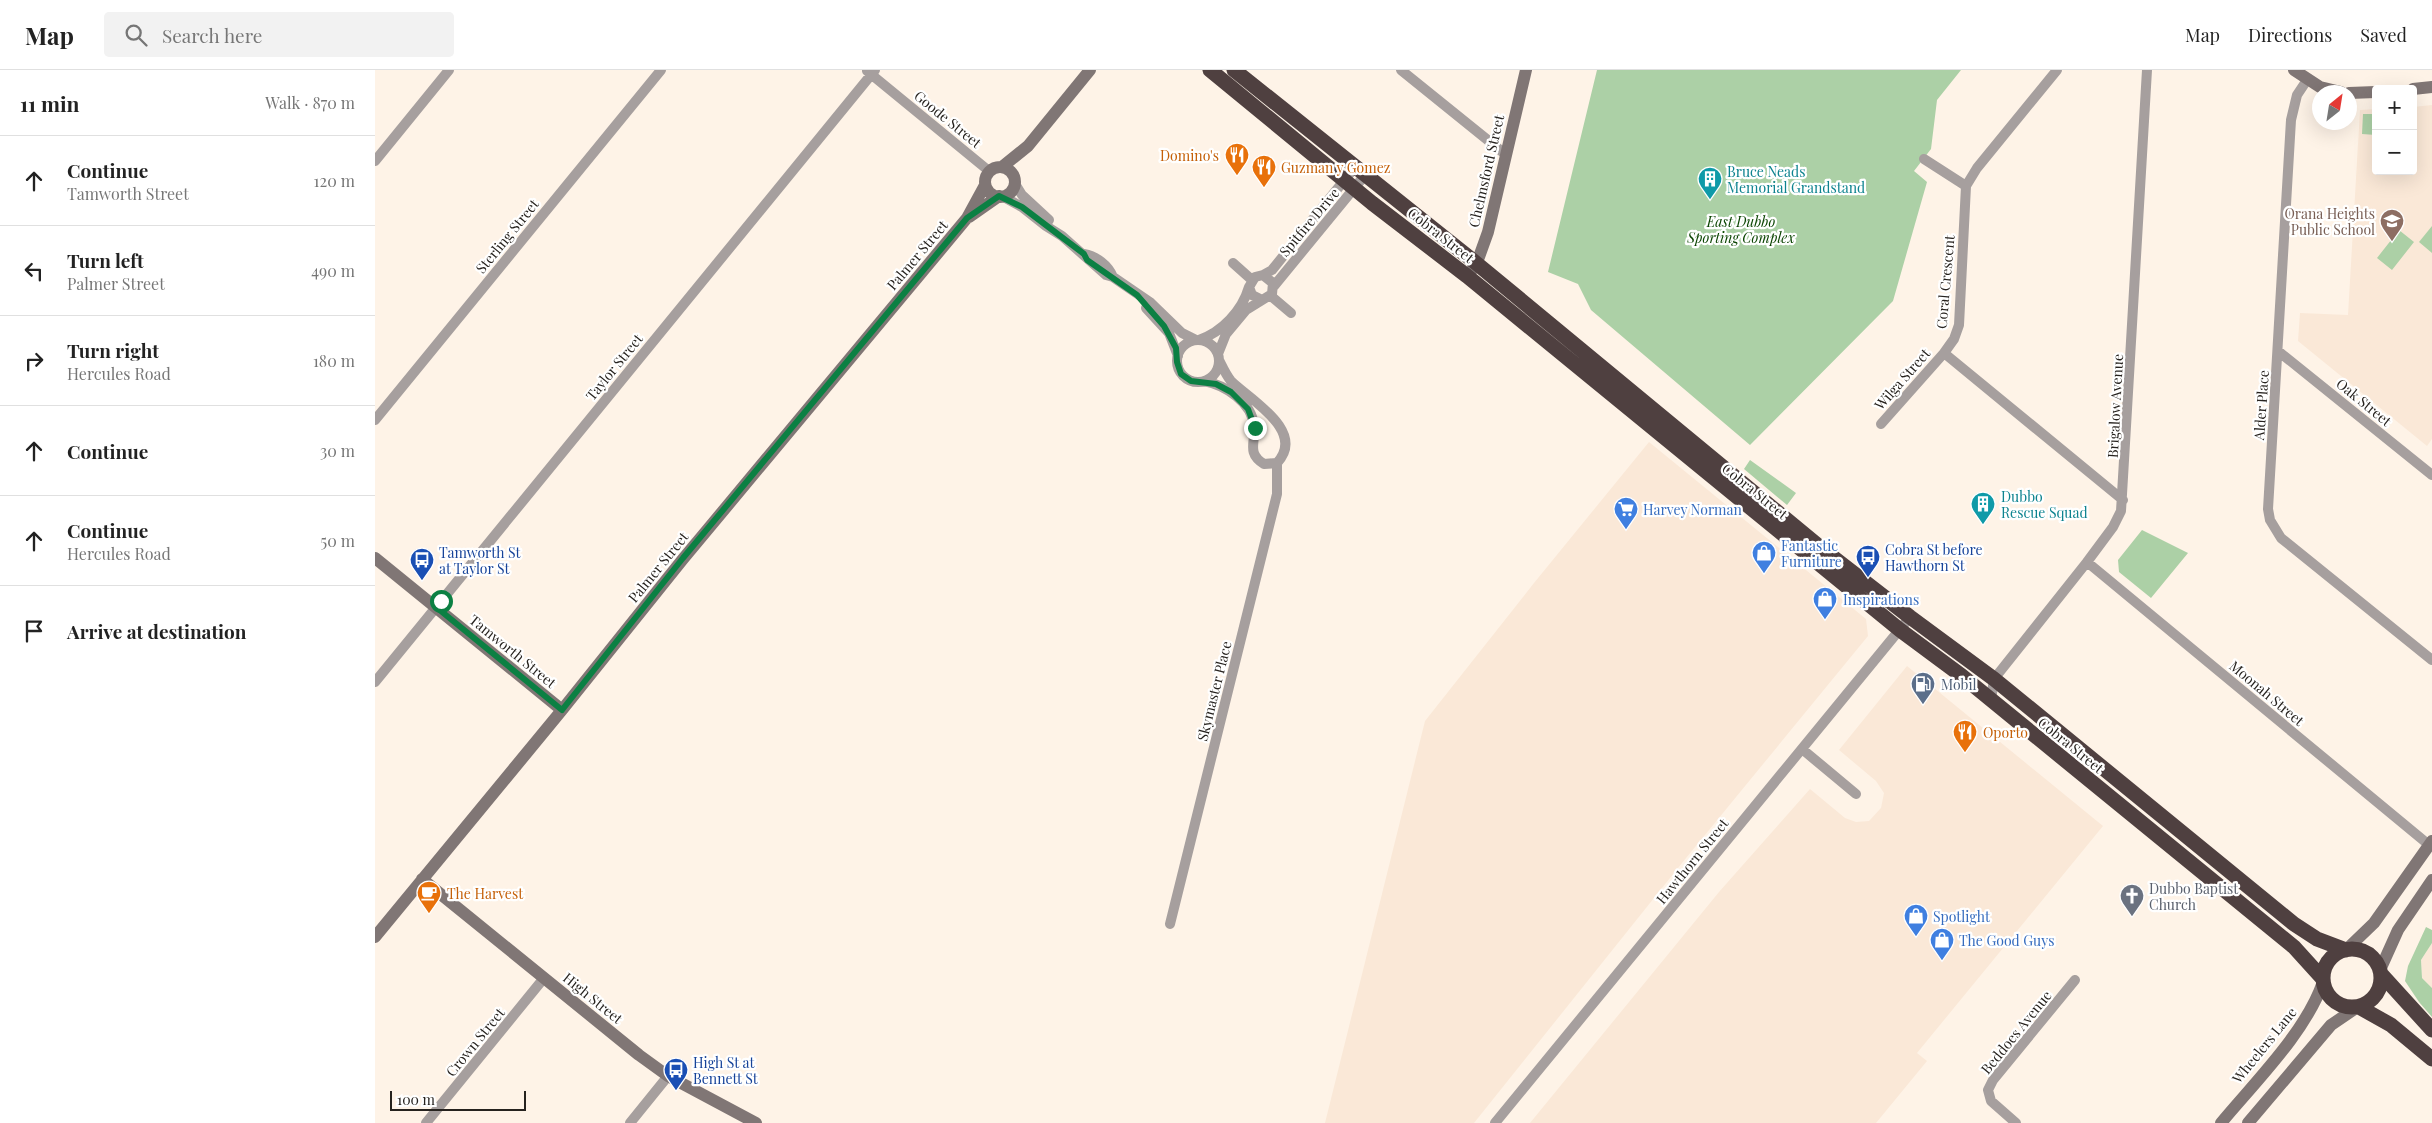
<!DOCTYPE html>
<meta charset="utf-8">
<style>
body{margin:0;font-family:"Playfair Display",serif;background:#f2f2f2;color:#222}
.controls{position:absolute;right:15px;top:15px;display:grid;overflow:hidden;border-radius:5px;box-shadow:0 5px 20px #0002}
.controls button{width:45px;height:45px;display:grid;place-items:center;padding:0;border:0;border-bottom:1px solid #e0e0e0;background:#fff;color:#222;font:25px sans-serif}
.compass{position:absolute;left:1937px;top:15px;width:45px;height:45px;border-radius:50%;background:#fff;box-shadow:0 5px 20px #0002;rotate:30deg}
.scale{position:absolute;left:15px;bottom:12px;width:136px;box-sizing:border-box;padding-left:5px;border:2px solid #26221e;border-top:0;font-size:14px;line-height:18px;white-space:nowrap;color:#26221e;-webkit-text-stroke:4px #fff;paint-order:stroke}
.stop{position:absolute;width:15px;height:15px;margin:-11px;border:4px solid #0b8043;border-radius:50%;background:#fff}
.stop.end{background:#0b8043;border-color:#fff;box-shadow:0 1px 5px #0008}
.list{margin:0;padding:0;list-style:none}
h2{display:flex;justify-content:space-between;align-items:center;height:65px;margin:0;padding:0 20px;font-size:21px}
h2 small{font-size:16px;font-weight:400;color:#767676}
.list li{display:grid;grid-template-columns:32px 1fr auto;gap:15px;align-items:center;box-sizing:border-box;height:90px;padding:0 20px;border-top:1px solid #e0e0e0}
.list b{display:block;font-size:19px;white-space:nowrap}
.list p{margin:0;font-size:16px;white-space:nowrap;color:#767676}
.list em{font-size:16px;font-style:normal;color:#767676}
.icon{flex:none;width:28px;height:28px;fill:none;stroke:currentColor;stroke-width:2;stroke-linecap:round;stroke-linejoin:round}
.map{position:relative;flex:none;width:2057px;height:1053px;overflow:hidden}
header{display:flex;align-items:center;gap:30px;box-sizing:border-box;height:70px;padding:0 25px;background:#fff;border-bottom:1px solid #e0e0e0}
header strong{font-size:24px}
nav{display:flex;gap:28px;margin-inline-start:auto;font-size:18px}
.search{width:350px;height:45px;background:#f2f2f2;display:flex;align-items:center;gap:12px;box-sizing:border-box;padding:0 18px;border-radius:5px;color:#767676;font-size:19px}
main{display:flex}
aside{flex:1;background:#fff}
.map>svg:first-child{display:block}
</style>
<header>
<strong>Map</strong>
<div class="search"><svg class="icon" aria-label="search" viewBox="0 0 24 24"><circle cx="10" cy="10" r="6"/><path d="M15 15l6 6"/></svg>Search here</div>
<nav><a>Map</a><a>Directions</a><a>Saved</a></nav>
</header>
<main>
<aside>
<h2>11 min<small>Walk · 870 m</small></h2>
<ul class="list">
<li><svg class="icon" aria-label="ahead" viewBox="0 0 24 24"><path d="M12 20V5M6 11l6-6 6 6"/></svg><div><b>Continue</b><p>Tamworth Street</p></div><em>120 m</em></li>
<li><svg class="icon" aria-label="left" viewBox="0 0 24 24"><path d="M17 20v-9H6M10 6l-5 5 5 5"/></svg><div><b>Turn left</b><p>Palmer Street</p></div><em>490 m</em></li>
<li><svg class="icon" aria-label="right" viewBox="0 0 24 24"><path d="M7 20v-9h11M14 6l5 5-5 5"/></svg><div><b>Turn right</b><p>Hercules Road</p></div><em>180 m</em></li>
<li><svg class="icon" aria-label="ahead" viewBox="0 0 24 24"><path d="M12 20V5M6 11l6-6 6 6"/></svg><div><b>Continue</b></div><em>30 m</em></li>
<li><svg class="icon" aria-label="ahead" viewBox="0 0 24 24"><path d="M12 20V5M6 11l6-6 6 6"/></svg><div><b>Continue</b><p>Hercules Road</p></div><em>50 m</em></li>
<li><svg class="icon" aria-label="arrive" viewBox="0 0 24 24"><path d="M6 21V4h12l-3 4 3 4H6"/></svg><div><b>Arrive at destination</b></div></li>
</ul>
</aside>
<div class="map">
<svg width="2057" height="1053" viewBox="0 0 2057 1053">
<rect width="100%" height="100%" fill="#fef3e7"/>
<!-- built -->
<path fill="#fae8d7" d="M 2057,35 L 2057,369 L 2052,376 L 1923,271 L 1925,243 L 1973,245 L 1985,40 L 2001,39 L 2001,101 L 2038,101 L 2038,37 Z
M 1274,372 L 1491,549 L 1493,566 L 1307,793 L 1099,1053 L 950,1053 L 1050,651 L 1159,513 Z
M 1532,596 L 1728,756 L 1542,983 L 1552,991 L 1501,1053 L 1155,1053 L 1344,822 L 1435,719 L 1470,748 L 1481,752 L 1494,751 L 1506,738 L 1509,723 L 1501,711 L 1464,680 Z
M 2057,873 L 2057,918 L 2047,908 L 2046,890 Z"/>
<!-- green -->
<path fill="#acd0a6" d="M 1222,0 L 1586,0 L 1562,30 L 1556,79 L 1539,101 L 1552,112 L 1518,231 L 1375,375 L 1216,240 L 1203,214 L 1173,202 Z
M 1988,44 L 2001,44 L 2001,65 L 1987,64 Z
M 2057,156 L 2057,183 L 2044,172 Z
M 2024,160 L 2039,172 L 2017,200 L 2002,188 Z
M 1375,390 L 1421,423 L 1412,435 L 1369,399 Z
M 1767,460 L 1813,483 L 1776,528 L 1744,502 L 1743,490 Z
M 2051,857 L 2057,860 L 2057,873 L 2046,890 L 2047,908 L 2057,918 L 2057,947 L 2044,932 L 2030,911 L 2033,896 Z"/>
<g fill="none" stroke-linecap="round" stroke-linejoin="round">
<!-- street -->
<path stroke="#a69f9e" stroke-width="10" d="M 1026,0 L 1130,84
M 1682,0 L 1602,98 L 1591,116 L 1584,255 L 1579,269 L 1569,283 L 1748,430
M 492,1 L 614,101
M 1932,10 L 1922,25 L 1916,50 L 1893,439 L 1895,450 L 1906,468 L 2057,590
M 1549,89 L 1591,116
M 0,91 L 74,0
M 639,112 L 647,125 L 674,150
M 627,126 L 647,137 L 671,156 L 687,166 L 731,205 L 738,207 L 776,233 L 807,263 L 821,270
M 709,184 C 721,186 733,195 738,207
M 858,193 L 877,210
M 888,205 L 897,200 L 980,97
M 899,216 L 990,105
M 896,226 L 916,243
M 771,238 L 794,263 L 803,286
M802 291a21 21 0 1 1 42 0a21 21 0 1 1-42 0Z
M 824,270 C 847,262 867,241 874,217
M 1903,281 L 2057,405
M 843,284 L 851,264 L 871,240 L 897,224 L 898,213 L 888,205 L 880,207 L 874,217 L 877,225 L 887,230
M 829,311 C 850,315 877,332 879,356 C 881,372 871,383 889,394 L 902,393 C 932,361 874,329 856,311 C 851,305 848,298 844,290
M 0,350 L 286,0
M 1506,354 L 1569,283
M 1712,492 L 2054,775
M 0,612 L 500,0
M 1616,630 L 1619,609 L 1712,492 L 1738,457 L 1746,441 L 1772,0
M 1427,679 L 1481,724
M 795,854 L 902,424 L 902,393
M 51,1053 L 169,908
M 255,1053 L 293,1006
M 1120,1053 L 1535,547
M 1641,1053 L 1616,1031 L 1613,1020 L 1618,1010 L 1700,910"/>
<!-- secondary -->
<path stroke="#807675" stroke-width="12" d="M 1919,0 L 1945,17 L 1966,22
M 2038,19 L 2057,17
M 1974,23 L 2001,22
M 627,97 L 653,76 L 715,0
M610 112a15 15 0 1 1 30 0a15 15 0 1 1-30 0Z
M 594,147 L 624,126
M 1097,200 L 1104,187 L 1113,162 L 1151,0
M 0,488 L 187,640
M 47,809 L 264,985 L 293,1006 L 381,1053
M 0,867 L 187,640 L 308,489 L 592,148 L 610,115
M 1972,879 L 1999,853 L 2057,771
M 2005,900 L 2023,860 L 2057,810
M 1846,1053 C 1880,1012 1931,962 1948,912
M 1873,1053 L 1956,955 L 1981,938"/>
<!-- highway -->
<path stroke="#4f4040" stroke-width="15" d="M 835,0 L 997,133 L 1092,206 L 1525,560 L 1587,606 L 1919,877 L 1948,909
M 859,0 L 1101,193 L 1446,478 L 1535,547 L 1619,609 L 1919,854 L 1942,869 L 1971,880
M1948 908a29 29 0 1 1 58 0a29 29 0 1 1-58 0Z
M 2007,905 L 2057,960
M 1984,937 L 2016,955 L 2057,989"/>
</g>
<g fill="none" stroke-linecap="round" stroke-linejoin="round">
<!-- route -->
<path stroke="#0b8043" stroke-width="6" d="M 66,531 L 61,537 L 187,640 L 308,488 L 592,148 L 624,126 L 647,137 L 709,184 L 712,190 L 762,225 L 789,256 L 801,278 L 802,292 L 806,304 L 816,311 L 841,314 L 856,322 L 873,339 L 880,358"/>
</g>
<!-- icons -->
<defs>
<symbol id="restaurant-pin" viewBox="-11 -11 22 30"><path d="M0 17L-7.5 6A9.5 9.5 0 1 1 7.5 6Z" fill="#e8710a" stroke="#fff"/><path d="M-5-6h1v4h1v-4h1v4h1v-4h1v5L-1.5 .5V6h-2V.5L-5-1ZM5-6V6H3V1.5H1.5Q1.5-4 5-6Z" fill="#fff"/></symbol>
<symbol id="building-pin" viewBox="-11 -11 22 30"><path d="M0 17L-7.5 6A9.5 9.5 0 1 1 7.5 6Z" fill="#0f9aa8" stroke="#fff"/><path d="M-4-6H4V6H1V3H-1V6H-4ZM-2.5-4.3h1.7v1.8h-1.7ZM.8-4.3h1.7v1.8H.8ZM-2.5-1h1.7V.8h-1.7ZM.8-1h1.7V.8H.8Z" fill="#fff"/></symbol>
<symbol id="school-pin" viewBox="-11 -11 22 30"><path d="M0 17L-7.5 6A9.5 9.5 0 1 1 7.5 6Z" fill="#8d6e63" stroke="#fff"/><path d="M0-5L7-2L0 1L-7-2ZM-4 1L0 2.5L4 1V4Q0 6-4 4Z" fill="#fff"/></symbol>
<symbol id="supermarket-pin" viewBox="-11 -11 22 30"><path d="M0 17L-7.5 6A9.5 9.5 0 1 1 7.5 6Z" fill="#3f7fe0" stroke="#fff"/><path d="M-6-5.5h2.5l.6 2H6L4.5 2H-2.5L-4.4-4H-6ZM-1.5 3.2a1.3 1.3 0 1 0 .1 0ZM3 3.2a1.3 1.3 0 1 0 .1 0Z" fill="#fff"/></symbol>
<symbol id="shop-pin" viewBox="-11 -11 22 30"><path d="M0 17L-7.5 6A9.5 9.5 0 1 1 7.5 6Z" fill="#3f7fe0" stroke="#fff"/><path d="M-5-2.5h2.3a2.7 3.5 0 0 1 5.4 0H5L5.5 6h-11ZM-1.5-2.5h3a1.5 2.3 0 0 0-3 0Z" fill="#fff"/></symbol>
<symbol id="bus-pin" viewBox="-11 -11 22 30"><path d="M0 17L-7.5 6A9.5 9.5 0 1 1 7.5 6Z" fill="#1a4fb4" stroke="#fff"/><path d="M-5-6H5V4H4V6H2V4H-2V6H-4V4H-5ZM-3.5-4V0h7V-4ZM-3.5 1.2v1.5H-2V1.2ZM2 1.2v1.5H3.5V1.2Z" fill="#fff"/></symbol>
<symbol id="fuel-pin" viewBox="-11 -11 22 30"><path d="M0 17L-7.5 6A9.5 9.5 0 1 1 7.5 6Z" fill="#5c6f8a" stroke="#fff"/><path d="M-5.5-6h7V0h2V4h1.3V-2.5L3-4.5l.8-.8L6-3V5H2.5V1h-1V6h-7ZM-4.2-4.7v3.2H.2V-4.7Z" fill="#fff"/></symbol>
<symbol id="cafe-pin" viewBox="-11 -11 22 30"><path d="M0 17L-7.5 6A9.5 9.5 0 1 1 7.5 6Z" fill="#e8710a" stroke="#fff"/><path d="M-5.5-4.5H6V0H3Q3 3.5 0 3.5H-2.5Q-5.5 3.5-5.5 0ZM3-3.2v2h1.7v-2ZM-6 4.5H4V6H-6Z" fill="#fff"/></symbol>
<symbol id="church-pin" viewBox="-11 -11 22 30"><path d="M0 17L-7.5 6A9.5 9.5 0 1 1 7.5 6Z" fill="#6b7280" stroke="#fff"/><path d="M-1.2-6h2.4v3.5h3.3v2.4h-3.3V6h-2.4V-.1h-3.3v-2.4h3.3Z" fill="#fff"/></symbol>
</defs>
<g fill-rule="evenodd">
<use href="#restaurant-pin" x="848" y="71" width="28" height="38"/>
<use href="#restaurant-pin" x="875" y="83" width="28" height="38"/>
<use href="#building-pin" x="1321" y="95" width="28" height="38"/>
<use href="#school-pin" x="2003" y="137" width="28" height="38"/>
<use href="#building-pin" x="1594" y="420" width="28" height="38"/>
<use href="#supermarket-pin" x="1237" y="425" width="28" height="38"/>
<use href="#shop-pin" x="1375" y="469" width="28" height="38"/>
<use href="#bus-pin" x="1479" y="473" width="28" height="38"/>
<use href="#bus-pin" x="33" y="476" width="28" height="38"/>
<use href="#shop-pin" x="1436" y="515" width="28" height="38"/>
<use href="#fuel-pin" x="1534" y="600" width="28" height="38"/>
<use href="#restaurant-pin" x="1576" y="648" width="28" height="38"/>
<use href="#cafe-pin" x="40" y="809" width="28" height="38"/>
<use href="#church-pin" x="1743" y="812" width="28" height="38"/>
<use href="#shop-pin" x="1527" y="832" width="28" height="38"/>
<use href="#shop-pin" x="1553" y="856" width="28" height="38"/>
<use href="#bus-pin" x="287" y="986" width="28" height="38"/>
</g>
<g text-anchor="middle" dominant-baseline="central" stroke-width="4.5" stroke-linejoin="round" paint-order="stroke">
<!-- street labels -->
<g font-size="14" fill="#26221e" stroke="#fff">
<text transform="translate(573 49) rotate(39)">Goode Street</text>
<text transform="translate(1111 101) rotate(-77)">Chelmsford Street</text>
<text transform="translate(934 152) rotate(-50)">Spitfire Drive</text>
<text transform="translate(1066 165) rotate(38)">Cobra Street</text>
<text transform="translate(132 166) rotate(-51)">Sterling Street</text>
<text transform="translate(542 185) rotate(-50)">Palmer Street</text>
<text transform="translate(1570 212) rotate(-85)">Coral Crescent</text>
<text transform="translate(239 297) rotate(-51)">Taylor Street</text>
<text transform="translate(1527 309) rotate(-49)">Wilga Street</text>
<text transform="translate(1989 332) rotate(39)">Oak Street</text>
<text transform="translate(1886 335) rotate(-86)">Alder Place</text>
<text transform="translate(1740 336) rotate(-87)">Brigalow Avenue</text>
<text transform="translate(1380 421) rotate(39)">Cobra Street</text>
<text transform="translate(283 497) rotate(-51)">Palmer Street</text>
<text transform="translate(138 581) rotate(39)">Tamworth Street</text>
<text transform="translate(839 621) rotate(-76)">Skymaster Place</text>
<text transform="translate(1892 623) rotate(40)">Moonah Street</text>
<text transform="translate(1696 675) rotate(39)">Cobra Street</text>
<text transform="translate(1317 791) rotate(-51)">Hawthorn Street</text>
<text transform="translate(218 928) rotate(39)">High Street</text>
<text transform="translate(1641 962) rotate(-51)">Beddoes Avenue</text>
<text transform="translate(100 972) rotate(-51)">Crown Street</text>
<text transform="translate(1889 975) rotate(-51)">Wheelers Lane</text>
</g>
<!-- food labels -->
<g font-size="14" fill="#c56008" stroke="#fff" text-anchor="start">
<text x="844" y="85" text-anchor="end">Domino's</text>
<text x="906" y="97">Guzman y Gomez</text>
<text x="1608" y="662">Oporto</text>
<text x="72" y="823">The Harvest</text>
</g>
<!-- culture labels -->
<g font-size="14" fill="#0d838f" stroke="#fff" text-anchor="start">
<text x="1352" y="101">Bruce Neads<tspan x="1352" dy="16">Memorial Grandstand</tspan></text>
<text x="1626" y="426">Dubbo<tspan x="1626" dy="16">Rescue Squad</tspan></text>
</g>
<!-- education labels -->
<g font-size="14" fill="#785e54" stroke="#fff" text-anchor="end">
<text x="2000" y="143">Orana Heights<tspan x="2000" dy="16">Public School</tspan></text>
</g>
<!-- park labels -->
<g font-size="14" font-style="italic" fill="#0a4400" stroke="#fff">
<text x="1366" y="151">East Dubbo<tspan x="1366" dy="16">Sporting Complex</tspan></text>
</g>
<!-- shop labels -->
<g font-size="14" fill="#366cbe" stroke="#fff" text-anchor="start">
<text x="1268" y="439">Harvey Norman</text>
<text x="1406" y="475">Fantastic<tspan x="1406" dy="16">Furniture</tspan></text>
<text x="1468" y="529">Inspirations</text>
<text x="1558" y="846">Spotlight</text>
<text x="1584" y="870">The Good Guys</text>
</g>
<!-- transit labels -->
<g font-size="14" fill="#164399" stroke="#fff" text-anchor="start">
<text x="1510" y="479">Cobra St before<tspan x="1510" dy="16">Hawthorn St</tspan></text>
<text x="64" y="482">Tamworth St<tspan x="64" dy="16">at Taylor St</tspan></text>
<text x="318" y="992">High St at<tspan x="318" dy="16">Bennett St</tspan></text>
</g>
<!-- service labels -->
<g font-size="14" fill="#4e5e75" stroke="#fff" text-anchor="start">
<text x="1566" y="614">Mobil</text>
</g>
<!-- worship labels -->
<g font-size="14" fill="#5b616d" stroke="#fff" text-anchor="start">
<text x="1774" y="818">Dubbo Baptist<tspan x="1774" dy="16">Church</tspan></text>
</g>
</g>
</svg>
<div class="controls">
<button>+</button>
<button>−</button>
</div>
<svg class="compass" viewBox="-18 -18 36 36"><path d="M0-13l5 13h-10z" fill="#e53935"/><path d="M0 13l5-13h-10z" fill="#767676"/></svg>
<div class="scale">100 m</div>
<div class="stop" style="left:66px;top:531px"></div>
<div class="stop end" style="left:880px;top:358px"></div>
</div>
</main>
